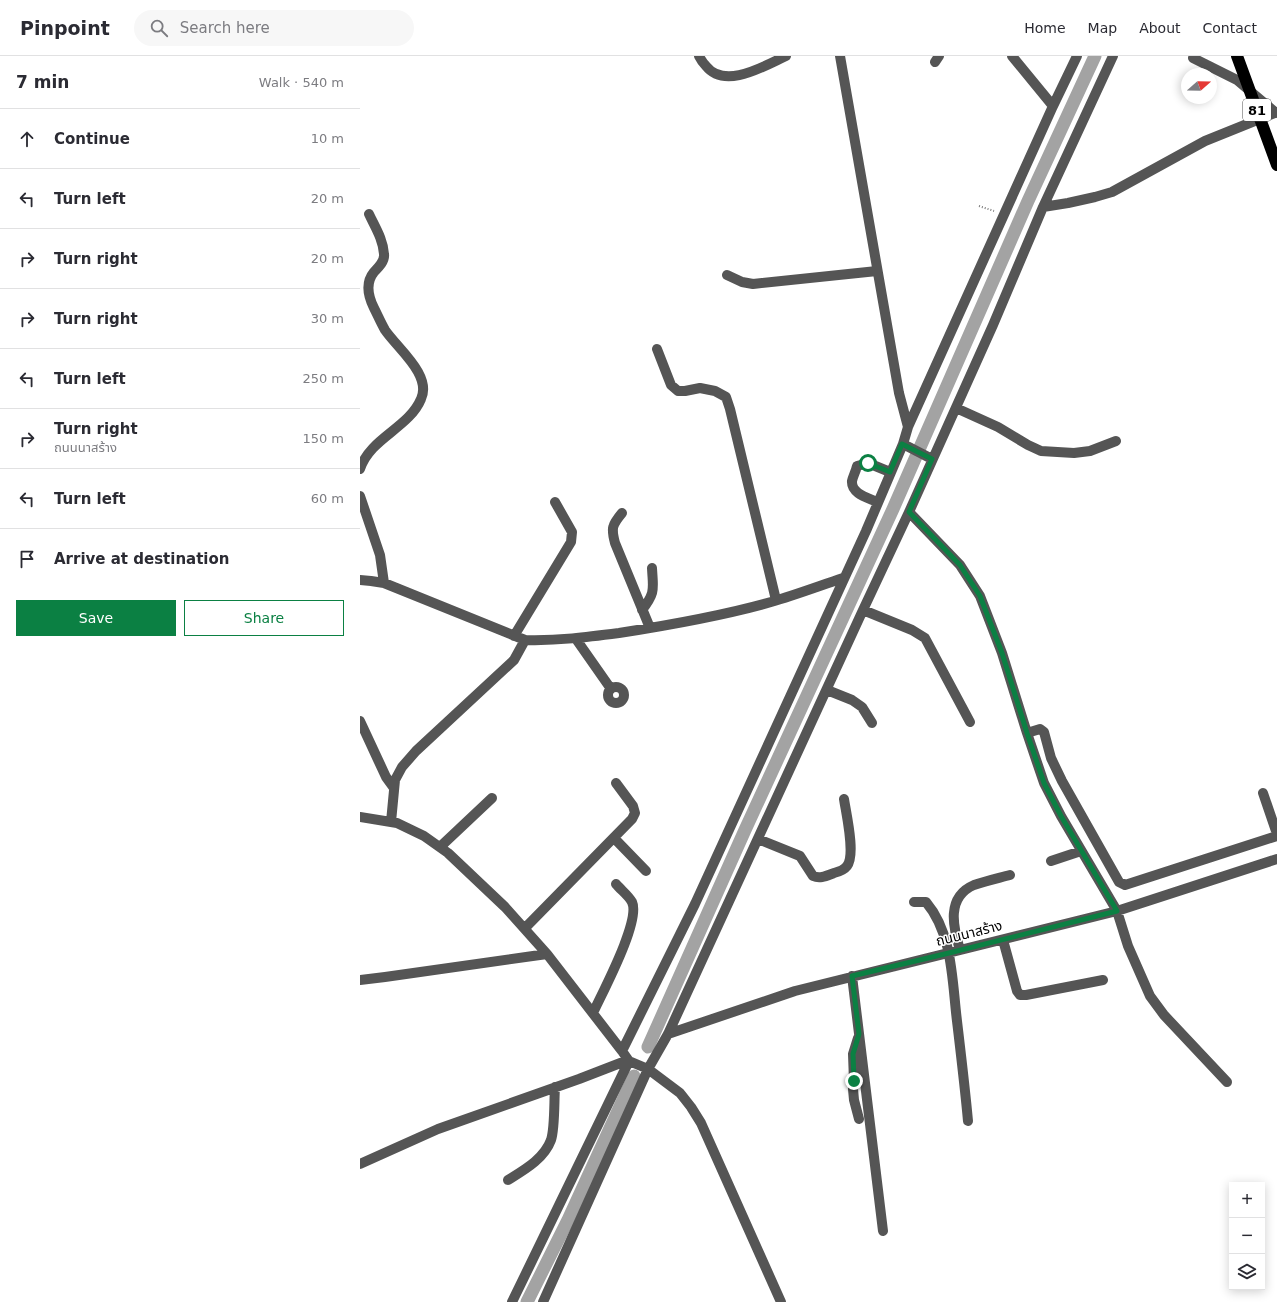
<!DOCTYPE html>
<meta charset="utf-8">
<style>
body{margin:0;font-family:"DejaVu Sans","Noto Sans Thai",sans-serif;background:#f7f7f7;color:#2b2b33}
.controls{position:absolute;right:12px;bottom:12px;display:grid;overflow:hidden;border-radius:0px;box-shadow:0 2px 10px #0003}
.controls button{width:36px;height:36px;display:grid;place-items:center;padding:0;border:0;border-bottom:1px solid #e1e1e2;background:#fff;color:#2b2b33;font:20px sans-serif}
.compass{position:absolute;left:821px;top:12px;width:36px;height:36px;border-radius:50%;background:#fff;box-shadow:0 2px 10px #0003;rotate:70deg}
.stop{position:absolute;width:12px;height:12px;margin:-9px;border:3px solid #0b8043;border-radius:50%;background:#fff}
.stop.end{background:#0b8043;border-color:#fff;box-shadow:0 1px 4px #0008}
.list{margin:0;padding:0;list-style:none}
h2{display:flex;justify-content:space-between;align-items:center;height:52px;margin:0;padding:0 16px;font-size:17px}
h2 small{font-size:13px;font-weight:400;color:#7c7c81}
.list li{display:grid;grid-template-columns:26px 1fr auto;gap:12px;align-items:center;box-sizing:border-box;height:60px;padding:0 16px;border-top:1px solid #e1e1e2}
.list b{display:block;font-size:15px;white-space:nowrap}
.list p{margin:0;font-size:13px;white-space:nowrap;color:#7c7c81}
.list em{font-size:13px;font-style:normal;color:#7c7c81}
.actions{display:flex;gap:8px;padding:12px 16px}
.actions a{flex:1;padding:9px 0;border:1px solid #0b8043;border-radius:0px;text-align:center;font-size:14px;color:#0b8043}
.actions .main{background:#0b8043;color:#fff}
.icon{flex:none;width:22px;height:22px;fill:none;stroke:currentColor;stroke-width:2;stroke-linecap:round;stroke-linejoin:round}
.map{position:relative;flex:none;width:917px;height:1246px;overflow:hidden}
header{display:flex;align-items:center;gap:24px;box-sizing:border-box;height:56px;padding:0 20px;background:#fff;border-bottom:1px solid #e1e1e2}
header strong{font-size:19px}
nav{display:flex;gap:22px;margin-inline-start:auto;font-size:14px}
.search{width:280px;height:36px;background:#f7f7f7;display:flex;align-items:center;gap:10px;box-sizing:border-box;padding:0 14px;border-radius:22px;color:#7c7c81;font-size:15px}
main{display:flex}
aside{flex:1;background:#fff}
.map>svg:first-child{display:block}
</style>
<header>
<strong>Pinpoint</strong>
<div class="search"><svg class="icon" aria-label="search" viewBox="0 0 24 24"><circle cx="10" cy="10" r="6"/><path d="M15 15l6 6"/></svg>Search here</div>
<nav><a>Home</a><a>Map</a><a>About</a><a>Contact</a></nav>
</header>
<main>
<aside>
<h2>7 min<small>Walk · 540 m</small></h2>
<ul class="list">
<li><svg class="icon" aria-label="ahead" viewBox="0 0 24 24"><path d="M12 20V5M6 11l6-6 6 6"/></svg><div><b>Continue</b></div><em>10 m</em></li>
<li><svg class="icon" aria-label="left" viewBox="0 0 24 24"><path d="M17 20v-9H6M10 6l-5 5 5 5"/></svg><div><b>Turn left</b></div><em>20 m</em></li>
<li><svg class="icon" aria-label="right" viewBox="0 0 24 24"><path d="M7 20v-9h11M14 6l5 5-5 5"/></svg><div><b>Turn right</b></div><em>20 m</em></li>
<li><svg class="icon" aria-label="right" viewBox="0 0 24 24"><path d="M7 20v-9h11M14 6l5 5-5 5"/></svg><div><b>Turn right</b></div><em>30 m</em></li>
<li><svg class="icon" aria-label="left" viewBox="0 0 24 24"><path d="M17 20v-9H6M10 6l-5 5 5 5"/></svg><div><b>Turn left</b></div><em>250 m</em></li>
<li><svg class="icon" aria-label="right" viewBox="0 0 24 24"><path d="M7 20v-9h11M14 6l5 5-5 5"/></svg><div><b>Turn right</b><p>ถนนนาสร้าง</p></div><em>150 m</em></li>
<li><svg class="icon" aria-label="left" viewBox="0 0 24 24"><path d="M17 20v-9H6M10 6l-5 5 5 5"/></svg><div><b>Turn left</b></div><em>60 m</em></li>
<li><svg class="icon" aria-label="arrive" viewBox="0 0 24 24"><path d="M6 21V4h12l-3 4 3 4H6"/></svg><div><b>Arrive at destination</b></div></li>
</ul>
<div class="actions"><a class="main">Save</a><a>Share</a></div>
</aside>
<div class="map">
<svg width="917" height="1246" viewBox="0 0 917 1246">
<rect width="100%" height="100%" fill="#fff"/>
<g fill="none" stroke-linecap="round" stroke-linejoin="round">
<!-- canal -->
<path stroke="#a3a3a3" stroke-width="13" d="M 288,991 L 385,774 L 533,453 L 668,145 L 735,0
M 167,1246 L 208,1164 L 274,1020"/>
<!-- path -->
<path stroke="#777" stroke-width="2" stroke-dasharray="1 2" stroke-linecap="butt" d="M 619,150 L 634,155"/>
<!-- minor -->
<path stroke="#555" stroke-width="10" d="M 339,0 C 341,4 343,7 346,10 C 365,34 404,10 426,0
M 652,0 L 693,50
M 833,2 L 877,24 L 916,57
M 575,6 L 579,0
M 683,151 L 708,147 L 735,141 L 752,136 L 845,85 L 917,56
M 367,219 L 382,226 L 393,228 L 517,215
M 297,293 L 311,329 L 318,335 L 325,335 L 340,332 L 355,335 L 366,341 L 370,353 L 416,544
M 596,352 L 638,371 L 668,389 L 681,395 L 714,397 L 730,395 L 756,385
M 548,371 L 693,50 L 717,0
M 543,388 L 572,403
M 0,413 C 10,382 49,372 61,343 C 72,319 38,293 25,274 C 21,267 18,260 14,252 C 8,240 5,227 14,216 C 19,211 25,205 24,198 C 23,183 15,171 9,158
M 0,440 L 20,499 L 24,527
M 517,446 C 509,442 491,438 492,425 C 493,420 496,415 497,410 L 508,407 L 530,416
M 549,456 L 600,509 L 620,540 L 642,597 L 667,677 L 684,727 L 701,760 L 757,855 L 768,890 L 790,940 L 804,959 L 867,1026
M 262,457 C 252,469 251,472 255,487 L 290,572
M 0,524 L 11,525 L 24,527 L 165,584 C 197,585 228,581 259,577 C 310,569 362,560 411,546 C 435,539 459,530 483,522
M 282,554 C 296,536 293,533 292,512
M 503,554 L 552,574 L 565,582 L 610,666
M 154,580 L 211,486 L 212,476 L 195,446
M 216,583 L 251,633
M248 639a8 8 0 1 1 16 0a8 8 0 1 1-16 0Z
M 467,634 L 492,644 L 502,651 L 512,667
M 0,665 L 26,721 L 34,732
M 667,677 L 680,673 L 684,676 L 691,702 L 702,725 L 759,826 L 765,829 L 917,780
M 903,737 L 917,778
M 0,761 L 37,767 L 64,780 L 88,797 L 145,851 L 187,898 L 262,995 L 269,1005 L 152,1246
M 31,766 L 35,724 L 42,711 L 56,695 L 154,604 L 165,584
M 254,782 L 286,815
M 398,783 L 440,800 L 453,820 C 460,823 466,820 474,817 C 478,816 484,814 487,810 C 496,799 486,757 484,743
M 80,791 L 132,742
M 691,805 L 721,795
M 554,846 L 566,846 C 593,878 592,925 597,965 C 601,999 605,1032 608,1065
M 165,872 L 272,763 L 275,757 L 273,750 L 256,727
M 643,884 L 657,935 L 660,939 L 666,939 L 743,924
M 600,894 C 593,871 586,841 614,829 C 626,825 639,822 650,819
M 492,920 L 523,1175
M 0,924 L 25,921 L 187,898
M 233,957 C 242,937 281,865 272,846 C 269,840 261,834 256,828
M 308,978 L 435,935 L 757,855 L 917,803
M 498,982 L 493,998 L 494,1025 L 493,1033 L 494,1044 L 499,1063
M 262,995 L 335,848 L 506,475 L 543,388 L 548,371 L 539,337 L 480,0
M 0,1108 L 78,1073 L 219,1023 L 263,1006 L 269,1005 L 288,1013 L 320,1037 L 331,1051 L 341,1067 L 421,1246
M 148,1124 C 164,1114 184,1103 191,1084 C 195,1072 194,1045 195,1031
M 183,1246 L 288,1013 L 308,978 L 503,554 L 549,456 L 633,269 L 683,151 L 753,0"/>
<!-- highway -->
<path stroke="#000" stroke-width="12" d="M 877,0 L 917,109"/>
</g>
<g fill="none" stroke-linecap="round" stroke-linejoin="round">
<!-- route -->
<path stroke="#0b8043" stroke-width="5" d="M 494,1025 L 493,998 L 499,978 L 492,920 L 589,897 L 757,855 L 701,760 L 684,727 L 667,677 L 642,597 L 620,540 L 600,509 L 549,456 L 572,403 L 542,388 L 530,416 L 508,407"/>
</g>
<g text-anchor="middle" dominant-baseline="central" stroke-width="3" stroke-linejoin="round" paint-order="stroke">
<!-- shield labels -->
<rect fill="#fff" stroke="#4c4c4c" stroke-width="1" x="883" y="43" width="28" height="22" rx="3"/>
<g font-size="13" font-weight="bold" fill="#000">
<text x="897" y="54">81</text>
</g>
<!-- street labels -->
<g font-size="14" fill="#000" stroke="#fff">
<text transform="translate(609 877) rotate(-14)">ถนนนาสร้าง</text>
</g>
</g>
</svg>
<div class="controls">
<button>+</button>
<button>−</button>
<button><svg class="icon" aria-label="layers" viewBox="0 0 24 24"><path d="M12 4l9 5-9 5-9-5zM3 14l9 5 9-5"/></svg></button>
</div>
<svg class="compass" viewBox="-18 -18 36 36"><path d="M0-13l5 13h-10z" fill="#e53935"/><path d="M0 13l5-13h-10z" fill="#7c7c81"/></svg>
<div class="stop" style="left:508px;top:407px"></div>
<div class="stop end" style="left:494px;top:1025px"></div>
</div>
</main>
